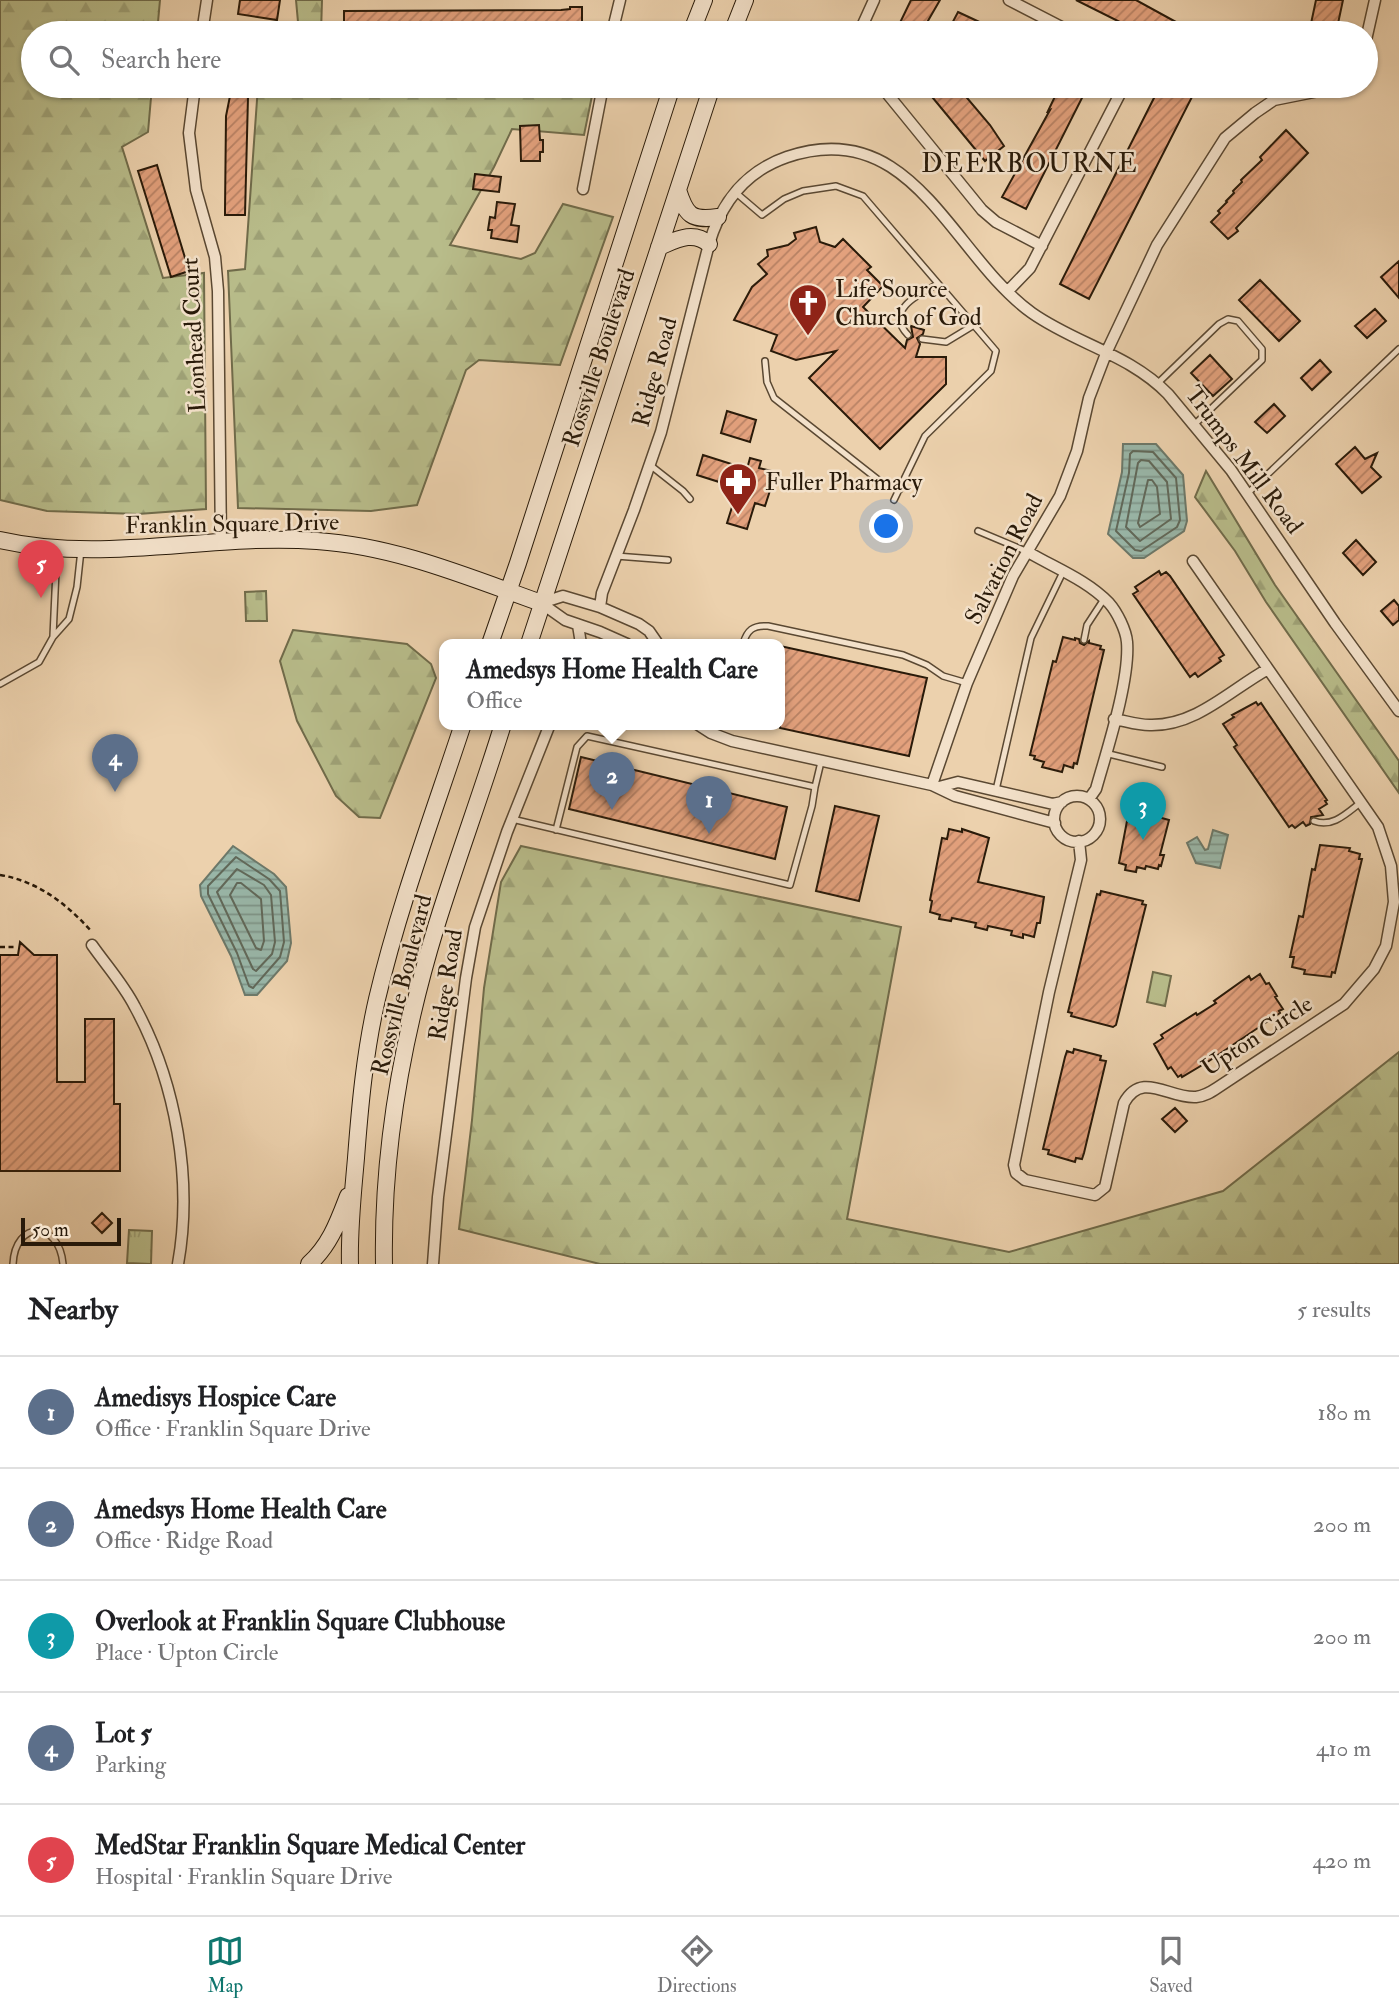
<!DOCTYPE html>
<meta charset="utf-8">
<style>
body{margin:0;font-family:"IM FELL Double Pica",serif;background:#f6f6f6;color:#202124}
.scale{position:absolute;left:21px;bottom:18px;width:100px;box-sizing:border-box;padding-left:7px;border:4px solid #291a09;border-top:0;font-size:19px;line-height:24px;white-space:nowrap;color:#291a09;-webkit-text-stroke:5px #f3e1ca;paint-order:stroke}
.you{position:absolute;left:887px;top:527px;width:24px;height:24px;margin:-18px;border:5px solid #fff;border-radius:50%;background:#1a73e8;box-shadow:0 0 0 10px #1a73e833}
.badge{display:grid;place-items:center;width:46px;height:46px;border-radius:50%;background:#0f766e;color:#fff;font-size:23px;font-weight:700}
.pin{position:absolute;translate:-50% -58px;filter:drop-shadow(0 2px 4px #0008)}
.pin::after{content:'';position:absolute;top:37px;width:24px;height:21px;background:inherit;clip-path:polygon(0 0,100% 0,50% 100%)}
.popup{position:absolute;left:439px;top:639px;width:346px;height:91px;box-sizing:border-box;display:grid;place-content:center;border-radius:14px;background:#fff;filter:drop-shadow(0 2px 5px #0005);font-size:23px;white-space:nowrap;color:#757577}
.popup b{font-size:26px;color:#202124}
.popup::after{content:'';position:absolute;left:50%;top:100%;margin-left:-14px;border:14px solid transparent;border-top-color:#fff}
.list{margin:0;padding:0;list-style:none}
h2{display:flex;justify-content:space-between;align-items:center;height:91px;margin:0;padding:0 28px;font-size:30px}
h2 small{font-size:23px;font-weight:400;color:#757577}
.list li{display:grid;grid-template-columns:46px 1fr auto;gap:21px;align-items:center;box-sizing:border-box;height:112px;padding:0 28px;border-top:2px solid #e0e0e0}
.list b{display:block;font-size:26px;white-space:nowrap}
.list p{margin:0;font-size:23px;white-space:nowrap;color:#757577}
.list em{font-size:23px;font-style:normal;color:#757577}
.icon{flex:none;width:38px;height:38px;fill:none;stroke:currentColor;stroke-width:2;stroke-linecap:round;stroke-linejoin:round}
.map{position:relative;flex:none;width:1399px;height:1264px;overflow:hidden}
.search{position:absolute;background:#fff;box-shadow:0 2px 5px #0004;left:21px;right:21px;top:21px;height:77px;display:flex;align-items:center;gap:18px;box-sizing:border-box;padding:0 24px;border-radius:38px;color:#757577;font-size:26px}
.sheet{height:651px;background:#fff}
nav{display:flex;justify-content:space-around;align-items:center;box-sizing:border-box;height:98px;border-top:2px solid #e0e0e0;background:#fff;font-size:19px;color:#757577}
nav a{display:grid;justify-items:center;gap:4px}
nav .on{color:#0f766e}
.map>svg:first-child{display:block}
</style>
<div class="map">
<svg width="1399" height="1264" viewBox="0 0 1399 1264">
<defs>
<pattern id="forest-firs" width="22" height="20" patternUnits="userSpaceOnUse" patternTransform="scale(1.75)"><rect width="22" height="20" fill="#b8bc8a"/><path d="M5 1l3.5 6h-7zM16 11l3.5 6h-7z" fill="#9ea176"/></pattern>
<pattern id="cemetery-stones" width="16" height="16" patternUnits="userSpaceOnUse" patternTransform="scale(1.75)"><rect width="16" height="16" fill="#b8bc8a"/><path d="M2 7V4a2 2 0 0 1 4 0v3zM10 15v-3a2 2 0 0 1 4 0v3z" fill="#9ea176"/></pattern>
<pattern id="park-tufts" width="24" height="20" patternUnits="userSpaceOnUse" patternTransform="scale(1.75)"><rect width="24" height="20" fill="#b8bc8a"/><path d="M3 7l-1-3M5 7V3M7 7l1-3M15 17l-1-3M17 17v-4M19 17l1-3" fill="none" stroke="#9ea176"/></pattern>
<pattern id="water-rules" width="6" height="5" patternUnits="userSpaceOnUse" patternTransform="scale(1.75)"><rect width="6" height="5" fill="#99b7a9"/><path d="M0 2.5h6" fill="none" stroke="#7d9488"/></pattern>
<pattern id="building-hatch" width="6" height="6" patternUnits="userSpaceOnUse" patternTransform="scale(1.75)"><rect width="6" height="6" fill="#e3a17d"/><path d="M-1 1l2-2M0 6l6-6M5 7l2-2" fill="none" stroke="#b88265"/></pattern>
</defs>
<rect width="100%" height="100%" fill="#ecd1ad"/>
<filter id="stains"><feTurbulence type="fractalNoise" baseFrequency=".00286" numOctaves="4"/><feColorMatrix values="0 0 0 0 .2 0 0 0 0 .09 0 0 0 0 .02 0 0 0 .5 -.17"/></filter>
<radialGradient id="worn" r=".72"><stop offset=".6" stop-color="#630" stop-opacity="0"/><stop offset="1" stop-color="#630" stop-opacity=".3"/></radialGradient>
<!-- forest -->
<path fill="url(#forest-firs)" stroke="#706b4a" stroke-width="2" d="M 0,0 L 160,0 L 157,33 L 33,33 L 33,86 L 152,86 L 148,132 L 122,147 L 163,278 L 204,273 L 206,509 L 138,514 L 47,511 L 0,500 Z
M 296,0 L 322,0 L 321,33 L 261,33 L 299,33 Z
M 258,86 L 594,86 L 584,135 L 512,129 L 494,167 L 450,245 L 521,259 L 535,253 L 563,204 L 613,217 L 560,365 L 479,360 L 466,370 L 417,505 L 371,511 L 238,508 L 228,271 L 245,269 Z
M 1206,471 L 1275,585 L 1399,761 L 1399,793 L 1266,602 L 1235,551 L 1195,497 Z
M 293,630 L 407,644 L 431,664 L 436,678 L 380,818 L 359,817 L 336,796 L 297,721 L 280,661 Z
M 521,846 L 901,927 L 847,1219 L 1009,1252 L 1223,1191 L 1399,1052 L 1399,1264 L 600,1264 L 459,1229 L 472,1120 L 484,988 L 501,882 Z"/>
<!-- cemetery -->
<path fill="url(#cemetery-stones)" stroke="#706b4a" stroke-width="2" d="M 266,591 L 267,621 L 246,621 L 245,592 Z"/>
<!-- park -->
<path fill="url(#park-tufts)" stroke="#706b4a" stroke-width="2" d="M 1153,972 L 1171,976 L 1165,1006 L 1147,1002 Z
M 129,1230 L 152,1231 L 151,1264 L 127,1263 Z"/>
<!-- water -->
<path fill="url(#water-rules)" stroke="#6c7869" stroke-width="2" d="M 1123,444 L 1156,444 L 1183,475 L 1187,521 L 1184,531 L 1144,558 L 1133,558 L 1108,534 L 1122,472 Z
M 1213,830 L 1228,835 L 1220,868 L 1196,863 L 1187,843 L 1197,837 L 1205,850 L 1208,849 Z
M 233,846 L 274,874 L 286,887 L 291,943 L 287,961 L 257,995 L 245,995 L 231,956 L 201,896 L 200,885 Z"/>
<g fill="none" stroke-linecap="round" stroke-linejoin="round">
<!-- shore -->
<path stroke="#616859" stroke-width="2" d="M 1133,451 L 1153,452 L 1176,478 L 1180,520 L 1177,527 L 1141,551 L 1135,550 L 1116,531 L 1129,473 L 1130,454 Z
M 1141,460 L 1149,461 L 1167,482 L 1171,519 L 1140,541 L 1126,527 L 1138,463 Z
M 1148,480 L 1152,480 L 1157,487 L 1160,514 L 1140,527 L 1138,523 Z
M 236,857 L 269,879 L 280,891 L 284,942 L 280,957 L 253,988 L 249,986 L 237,953 L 208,894 L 208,886 Z
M 237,869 L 264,885 L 271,895 L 275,942 L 272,954 L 256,971 L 253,969 L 217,892 Z
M 237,883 L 241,883 L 261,899 L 264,941 L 261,950 L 256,948 L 230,895 Z"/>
</g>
<!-- building -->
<path fill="url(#building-hatch)" stroke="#291a09" stroke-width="2" d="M 240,0 L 280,0 L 277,20 L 238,14 Z
M 911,0 L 940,0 L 925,26 L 934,33 L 895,33 Z
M 1076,0 L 1136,0 L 1176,22 L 1170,33 L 1136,33 L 1129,30 L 1130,27 Z
M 1316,0 L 1343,0 L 1336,33 L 1309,33 Z
M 570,7 L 582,7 L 582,30 L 561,30 L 561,33 L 344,32 L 344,11 L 561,10 L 570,9 Z
M 958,12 L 1003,33 L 947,33 Z
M 923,86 L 957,86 L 990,125 L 1004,146 L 985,161 Z
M 1060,86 L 1088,86 L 1026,209 L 1002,197 L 1050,110 L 1048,111 Z
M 1162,86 L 1184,86 L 1195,91 L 1089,299 L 1060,284 L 1157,92 L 1158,93 Z
M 230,96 L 248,97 L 245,215 L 225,215 L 225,210 L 226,116 Z
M 539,125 L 540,140 L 543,140 L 543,152 L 540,152 L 540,161 L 521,161 L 520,126 Z
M 1286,130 L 1308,153 L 1236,228 L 1238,231 L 1228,239 L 1211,222 L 1220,213 L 1218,211 L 1227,202 L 1226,201 L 1234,193 L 1233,191 L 1242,182 L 1241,180 L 1262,160 L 1260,157 Z
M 157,165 L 189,271 L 171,277 L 138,171 Z
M 475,174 L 501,177 L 499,192 L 473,189 Z
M 497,202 L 515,204 L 511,225 L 519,226 L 517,242 L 491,238 L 492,230 L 488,230 L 490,217 L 495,218 Z
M 816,227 L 820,242 L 835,247 L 843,239 L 871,267 L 867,270 L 883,286 L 863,307 L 905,348 L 907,340 L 913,337 L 911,326 L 924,330 L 923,334 L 917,338 L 920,344 L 916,357 L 946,357 L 946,384 L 880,449 L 809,378 L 836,351 L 796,360 L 771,351 L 777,335 L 734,320 L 752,287 L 767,274 L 758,264 L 768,256 L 767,250 L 788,245 L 796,239 L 794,233 Z
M 1399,261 L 1399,298 L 1381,277 Z
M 1260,280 L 1300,321 L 1279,341 L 1239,300 Z
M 1375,309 L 1386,321 L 1367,338 L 1355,326 Z
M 1210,355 L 1232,379 L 1213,396 L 1191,373 Z
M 1320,360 L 1331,372 L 1312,390 L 1301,378 Z
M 1274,404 L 1285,416 L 1267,433 L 1255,422 Z
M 727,411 L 756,420 L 750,442 L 721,433 Z
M 1355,447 L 1365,459 L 1377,453 L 1371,467 L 1381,477 L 1362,493 L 1336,464 Z
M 703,455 L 747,469 L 750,458 L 761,461 L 759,468 L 776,472 L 765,506 L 755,503 L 747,529 L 727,523 L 738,488 L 697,475 Z
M 1356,540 L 1376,562 L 1363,575 L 1343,553 Z
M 1159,571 L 1161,575 L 1166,572 L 1170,576 L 1224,655 L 1219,658 L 1221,661 L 1198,677 L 1195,673 L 1190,677 L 1133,594 L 1138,591 L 1135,587 Z
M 1394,600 L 1399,606 L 1399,620 L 1393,625 L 1381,611 Z
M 1063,637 L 1075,640 L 1075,638 L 1079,639 L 1080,643 L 1084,645 L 1089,641 L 1089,643 L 1101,646 L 1100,649 L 1104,650 L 1077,764 L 1074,763 L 1073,768 L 1064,765 L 1062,772 L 1042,767 L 1044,762 L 1034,759 L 1035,756 L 1030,755 L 1053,661 L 1056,662 Z
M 780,646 L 927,678 L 909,756 L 780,728 Z
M 1256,702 L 1258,705 L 1261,703 L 1327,800 L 1325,801 L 1327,804 L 1319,809 L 1323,815 L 1311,817 L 1310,824 L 1306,826 L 1303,822 L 1295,828 L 1292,825 L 1289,827 L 1234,747 L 1237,745 L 1223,724 L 1234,717 L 1232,715 Z
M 581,757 L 787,807 L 775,859 L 569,809 Z
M 1140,803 L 1152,806 L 1151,811 L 1159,813 L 1158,817 L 1169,820 L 1160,855 L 1164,855 L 1161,866 L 1159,865 L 1158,869 L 1146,866 L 1145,869 L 1137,867 L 1136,872 L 1125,870 L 1126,865 L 1119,863 L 1127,821 L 1132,807 L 1139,808 Z
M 835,806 L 879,816 L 859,901 L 816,891 Z
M 949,829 L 962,832 L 962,829 L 989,838 L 978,882 L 1044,897 L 1040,923 L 1037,923 L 1034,937 L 1023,934 L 1023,938 L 1011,935 L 1012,931 L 988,926 L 987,930 L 975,927 L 976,923 L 952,918 L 951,921 L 939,919 L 940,915 L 930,912 L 932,901 L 930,900 L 942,838 L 947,839 Z
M 1320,845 L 1350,848 L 1349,851 L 1360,854 L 1359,859 L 1362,859 L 1335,973 L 1332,972 L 1331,977 L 1304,974 L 1305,970 L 1292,967 L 1294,957 L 1290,957 L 1299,916 L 1303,917 L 1312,869 L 1315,870 Z
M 1101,891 L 1143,901 L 1142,904 L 1146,905 L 1116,1025 L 1113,1027 L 1071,1016 L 1072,1013 L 1068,1012 L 1097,894 L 1100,895 Z
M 20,942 L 34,955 L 57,955 L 57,1082 L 85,1082 L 85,1019 L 114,1019 L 114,1104 L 120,1104 L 120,1171 L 0,1171 L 0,955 L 18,955 Z
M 1260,974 L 1266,984 L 1269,983 L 1277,996 L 1275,997 L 1283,1009 L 1279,1011 L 1280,1013 L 1209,1061 L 1182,1077 L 1181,1075 L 1178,1077 L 1171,1067 L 1168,1069 L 1154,1044 L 1163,1038 L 1161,1035 L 1196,1013 L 1197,1015 L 1216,1003 L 1214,1001 L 1249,976 L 1251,980 Z
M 1074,1049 L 1101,1056 L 1100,1060 L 1106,1061 L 1084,1153 L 1082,1159 L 1076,1158 L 1075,1162 L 1048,1154 L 1049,1150 L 1043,1149 L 1065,1057 L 1067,1051 L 1073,1053 Z
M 1175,1108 L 1187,1121 L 1175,1132 L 1162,1119 Z
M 102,1213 L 112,1223 L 102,1233 L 92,1223 Z"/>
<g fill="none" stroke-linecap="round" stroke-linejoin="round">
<defs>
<path id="lane" d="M 735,192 L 762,215 L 784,199 L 803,191 L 836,186 L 863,196 L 996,351 L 991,371 L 925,436 L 894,500
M 908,335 C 884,310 919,294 938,284
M 922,339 L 946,342 L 974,325
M 765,361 L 767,382 L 774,398 L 881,482 L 900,489
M 1158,383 L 1219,324 L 1228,319 L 1238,321 L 1262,349 L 1262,360 L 1194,425
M 650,465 L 683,491 L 690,499
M 1247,494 L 1399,349
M 978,531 L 1028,552
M 616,556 L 668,560
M 53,636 L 57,549
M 1084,640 L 1087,625 L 1104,599
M 743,644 C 747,630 753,625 768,626 L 903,655 L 927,665 L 943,676 L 967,683
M 0,684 L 39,662 L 53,637 L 69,619 L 77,587 L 81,550
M 1105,753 L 1162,767
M 815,787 L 821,762
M 996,790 L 1031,638 L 1063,572
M 512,819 L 790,885 L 812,806 L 815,787 L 587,736 L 577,747 L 556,830
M 1314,821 C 1332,828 1346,814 1360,803
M 13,1264 C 15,1220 59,1220 63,1264"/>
<path id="street" d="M 1009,0 L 1073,33
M 202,33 L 207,0
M 612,33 L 620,0
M 859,33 L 874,0
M 1366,40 L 1375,0
M 195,86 L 189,133 L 196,190 L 215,257 L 218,291 L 221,543
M 881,86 L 982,210 L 996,222 L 1042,246
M 583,189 L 603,86
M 1008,291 L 1030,268 L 1124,86
M 1028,552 C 1055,568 1087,580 1109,603 C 1117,612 1126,630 1127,642 C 1130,680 1107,750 1096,789 L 1089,799
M 541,603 L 563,596 L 600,607 L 639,624 L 649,631 L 658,644
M 541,603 L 565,620 L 600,632 L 627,644
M 600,607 L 602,593 L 634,510 L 661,432 L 709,244 C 721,203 746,171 787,157 C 913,114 951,255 1032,313 C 1076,344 1129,354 1168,394 L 1231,470 L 1335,623 L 1399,711
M 578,625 L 581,644
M 1114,719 C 1126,721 1140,726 1152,725 C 1197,725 1230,690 1268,669
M 697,724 L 711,733 L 732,741 L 932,785 L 955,796 L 1055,823
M 932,785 L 967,683 L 1013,576 L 1060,496 L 1077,451 L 1089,398 L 1107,351 L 1157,245 L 1225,138 L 1255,113 L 1274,100 L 1324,90 L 1332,86
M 939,787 L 958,782 L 1053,804 L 1062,802
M1054 819a23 23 0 1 1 46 0a23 23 0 1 1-46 0Z
M 1079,841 L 1081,860 L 1049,992 L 1014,1165 L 1016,1173 L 1025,1180 L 1095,1195 L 1105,1187 L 1124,1103 C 1142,1070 1169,1099 1196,1097 C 1205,1096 1211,1092 1217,1088 L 1344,1004 L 1374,969 L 1386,946 L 1394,902 L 1391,866 L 1378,827 L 1193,561
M 92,945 C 106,965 124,985 135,1007 C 176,1082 193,1180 178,1264
M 433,1264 L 438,1197 L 466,978 L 475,927 L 507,832 L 550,724"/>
<path id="secondary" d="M 691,33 L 704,0
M 732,33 L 745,0
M 678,190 C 686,215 691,221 718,217
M 659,247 C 676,240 693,230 709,244
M 0,540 C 105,564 211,533 317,541 C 395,546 468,577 541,603
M 490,644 L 518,563 L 672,86
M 529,644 L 712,86
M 309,1264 C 330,1245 338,1222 348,1196
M 350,1264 C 349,1228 353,1193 356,1158 C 360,1105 365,1051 377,999 C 399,906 433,815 463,724
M 384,1264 C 382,1151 403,1035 436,927 C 457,859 482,792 503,724"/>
</defs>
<!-- lane casing -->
<use href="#lane" stroke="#5a4832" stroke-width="8"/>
<!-- street casing -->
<use href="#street" stroke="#5a4832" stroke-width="13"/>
<!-- secondary casing -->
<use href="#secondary" stroke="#291a09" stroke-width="18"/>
<!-- path -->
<path stroke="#291a09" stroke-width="2.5" stroke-dasharray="5 3.5" stroke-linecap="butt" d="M 0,875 C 38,881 68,905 92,932
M 0,947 L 15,947"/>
<!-- lane -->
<use href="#lane" stroke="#f3e1ca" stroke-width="5"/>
<!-- street -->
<use href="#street" stroke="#f3e1ca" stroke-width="10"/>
<!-- secondary -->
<use href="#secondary" stroke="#f3e1ca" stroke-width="16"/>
</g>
<!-- icons -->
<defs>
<symbol id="church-pin" viewBox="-11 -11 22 30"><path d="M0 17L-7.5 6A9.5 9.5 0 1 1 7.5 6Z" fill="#8f2418" stroke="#f3e1ca"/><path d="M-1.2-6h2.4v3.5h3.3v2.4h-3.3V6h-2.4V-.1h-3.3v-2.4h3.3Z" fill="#fff"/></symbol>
<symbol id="pharmacy-pin" viewBox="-11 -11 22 30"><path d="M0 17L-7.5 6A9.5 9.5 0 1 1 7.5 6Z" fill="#8f2418" stroke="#f3e1ca"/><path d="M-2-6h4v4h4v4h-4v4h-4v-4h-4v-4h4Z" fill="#fff"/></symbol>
</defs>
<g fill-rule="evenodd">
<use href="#church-pin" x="786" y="281" width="44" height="60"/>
<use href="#pharmacy-pin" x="716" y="460" width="44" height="60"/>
</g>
<g text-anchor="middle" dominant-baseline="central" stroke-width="5" stroke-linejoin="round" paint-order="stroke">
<!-- poi labels -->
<g font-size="24" fill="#291a09" stroke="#f3e1ca" text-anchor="start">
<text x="835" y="289">Life Source<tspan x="835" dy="28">Church of God</tspan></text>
<text x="765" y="482">Fuller Pharmacy</text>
</g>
<!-- street labels -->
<g font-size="24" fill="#291a09" stroke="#f3e1ca">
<text transform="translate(194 335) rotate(-93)">Lionhead Court</text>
<text transform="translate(599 358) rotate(-72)">Rossville Boulevard</text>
<text transform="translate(655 372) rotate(-75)">Ridge Road</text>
<text transform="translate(1244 460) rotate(53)">Trumps Mill Road</text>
<text transform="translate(232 524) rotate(-1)">Franklin Square Drive</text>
<text transform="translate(1004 559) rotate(-63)">Salvation Road</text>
<text transform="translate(402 985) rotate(-76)">Rossville Boulevard</text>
<text transform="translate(446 985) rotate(-81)">Ridge Road</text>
<text transform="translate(1257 1036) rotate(-33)">Upton Circle</text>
</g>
<!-- neighbourhood labels -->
<g font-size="26" letter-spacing="2" fill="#291a09" stroke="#f3e1ca">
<text x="1030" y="164">DEERBOURNE</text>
</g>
</g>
<rect width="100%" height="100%" filter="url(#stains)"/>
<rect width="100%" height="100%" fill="url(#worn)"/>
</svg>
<div class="scale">50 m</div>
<div class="you"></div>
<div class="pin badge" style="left:709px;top:834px;background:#5c6f8a">1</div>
<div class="pin badge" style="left:612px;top:810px;background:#5c6f8a">2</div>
<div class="popup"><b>Amedsys Home Health Care</b>Office</div>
<div class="pin badge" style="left:1143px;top:840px;background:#0f9aa8">3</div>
<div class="pin badge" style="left:115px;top:792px;background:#5c6f8a">4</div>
<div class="pin badge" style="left:41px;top:598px;background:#e0444e">5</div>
<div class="search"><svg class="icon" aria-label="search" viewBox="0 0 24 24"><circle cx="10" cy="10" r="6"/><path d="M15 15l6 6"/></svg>Search here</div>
</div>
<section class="sheet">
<h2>Nearby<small>5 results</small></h2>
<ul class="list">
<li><span class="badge" style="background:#5c6f8a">1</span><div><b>Amedisys Hospice Care</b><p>Office · Franklin Square Drive</p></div><em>180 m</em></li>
<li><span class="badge" style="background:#5c6f8a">2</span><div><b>Amedsys Home Health Care</b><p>Office · Ridge Road</p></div><em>200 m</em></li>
<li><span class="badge" style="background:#0f9aa8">3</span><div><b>Overlook at Franklin Square Clubhouse</b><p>Place · Upton Circle</p></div><em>200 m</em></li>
<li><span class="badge" style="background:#5c6f8a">4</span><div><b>Lot 5</b><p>Parking</p></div><em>410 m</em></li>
<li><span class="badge" style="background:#e0444e">5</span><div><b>MedStar Franklin Square Medical Center</b><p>Hospital · Franklin Square Drive</p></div><em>420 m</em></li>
</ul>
</section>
<nav>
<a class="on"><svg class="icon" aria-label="map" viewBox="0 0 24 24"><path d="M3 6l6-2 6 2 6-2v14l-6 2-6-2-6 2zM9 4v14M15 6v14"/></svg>Map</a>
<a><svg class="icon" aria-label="directions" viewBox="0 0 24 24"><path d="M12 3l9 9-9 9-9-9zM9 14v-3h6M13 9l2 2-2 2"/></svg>Directions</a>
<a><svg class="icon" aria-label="saved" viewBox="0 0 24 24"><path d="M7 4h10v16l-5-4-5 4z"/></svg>Saved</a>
</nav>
